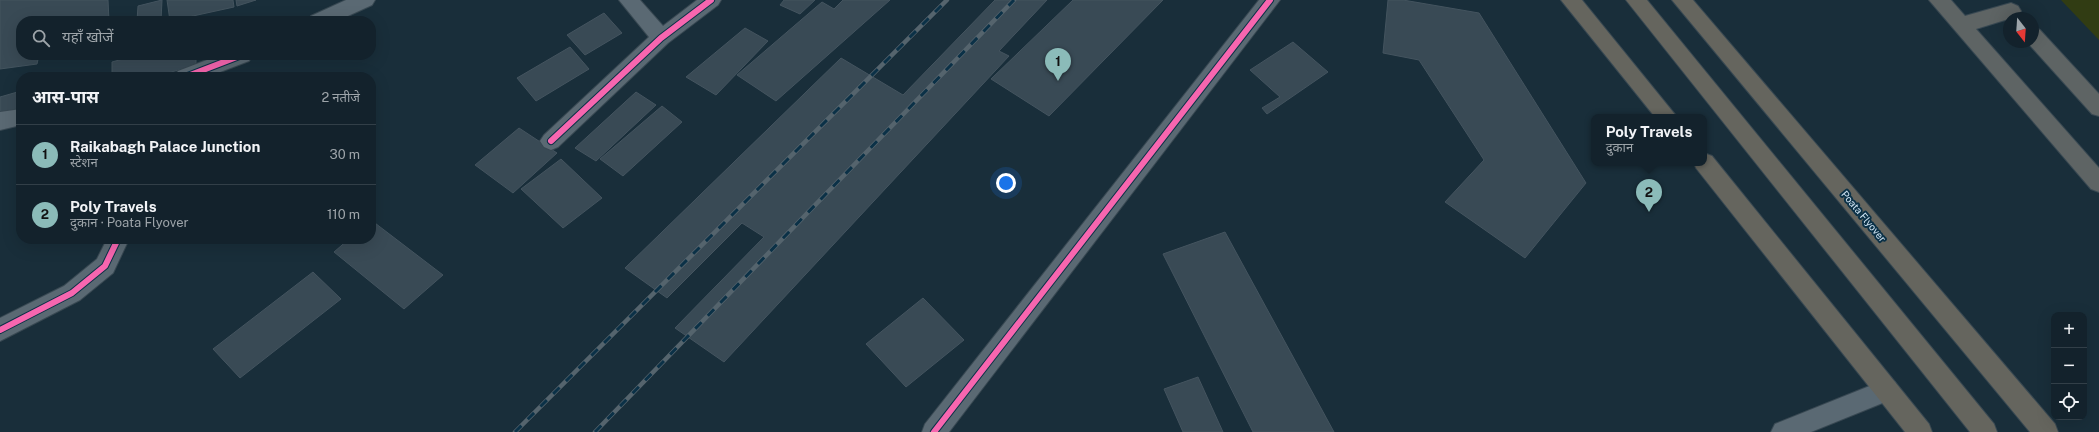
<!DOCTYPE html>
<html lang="hi">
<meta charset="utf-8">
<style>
body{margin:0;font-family:"Public Sans","Noto Sans Devanagari",sans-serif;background:#202f38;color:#f1f3f6}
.controls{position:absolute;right:12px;bottom:12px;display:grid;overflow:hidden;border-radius:8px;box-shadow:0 4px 16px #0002}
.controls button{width:36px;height:36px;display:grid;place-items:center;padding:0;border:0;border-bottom:1px solid #323f48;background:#13222c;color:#f1f3f6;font:20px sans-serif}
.compass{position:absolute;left:2003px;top:12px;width:36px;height:36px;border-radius:50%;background:#13222c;box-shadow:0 4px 16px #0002;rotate:163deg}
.you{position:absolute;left:1006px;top:183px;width:14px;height:14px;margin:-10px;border:3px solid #fff;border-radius:50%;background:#1a73e8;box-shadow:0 0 0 6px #1a73e833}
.badge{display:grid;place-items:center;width:26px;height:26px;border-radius:50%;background:#8bbbb9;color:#111;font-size:13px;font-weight:700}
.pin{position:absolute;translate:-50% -33px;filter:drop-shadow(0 1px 2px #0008)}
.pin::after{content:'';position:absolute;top:21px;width:14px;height:12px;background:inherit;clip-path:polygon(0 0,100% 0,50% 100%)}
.popup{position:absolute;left:1591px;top:114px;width:116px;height:52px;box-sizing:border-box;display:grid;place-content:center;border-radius:8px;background:#13222c;filter:drop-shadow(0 1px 3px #0005);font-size:13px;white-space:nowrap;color:#9da4a9}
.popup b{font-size:15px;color:#f1f3f6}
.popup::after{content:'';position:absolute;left:50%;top:100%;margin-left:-8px;border:8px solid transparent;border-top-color:#13222c}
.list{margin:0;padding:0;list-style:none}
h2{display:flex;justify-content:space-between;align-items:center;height:52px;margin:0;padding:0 16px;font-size:17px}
h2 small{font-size:13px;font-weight:400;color:#9da4a9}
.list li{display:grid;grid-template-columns:26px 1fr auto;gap:12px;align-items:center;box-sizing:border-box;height:60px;padding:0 16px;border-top:1px solid #323f48}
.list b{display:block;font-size:15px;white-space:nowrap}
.list p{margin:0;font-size:13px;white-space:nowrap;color:#9da4a9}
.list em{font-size:13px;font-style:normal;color:#9da4a9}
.icon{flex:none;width:22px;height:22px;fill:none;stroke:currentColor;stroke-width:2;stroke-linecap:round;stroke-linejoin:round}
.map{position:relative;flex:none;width:2099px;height:432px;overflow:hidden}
.search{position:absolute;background:#13222c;box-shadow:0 4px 16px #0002;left:16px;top:16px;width:360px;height:44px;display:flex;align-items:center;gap:10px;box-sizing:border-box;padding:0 14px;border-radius:16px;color:#9da4a9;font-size:15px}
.panel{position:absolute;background:#13222c;box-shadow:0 4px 16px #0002;left:16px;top:72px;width:360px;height:172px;border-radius:16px}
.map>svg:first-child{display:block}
</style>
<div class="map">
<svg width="2099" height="432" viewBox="0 0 2099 432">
<rect width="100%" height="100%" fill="#192e3a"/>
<!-- green -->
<path fill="#313c13" d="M 2061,0 L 2099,0 L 2099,40 Z"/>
<!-- building -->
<path fill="#394a55" stroke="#44545f" d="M 0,0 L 108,0 L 109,21 L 21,21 L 21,55 L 39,55 L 37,64 L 0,69 Z
M 162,0 L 161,21 L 137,21 L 138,6 Z
M 167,0 L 233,0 L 234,7 L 170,21 Z
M 236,0 L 256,0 L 237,6 Z
M 784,0 L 815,0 L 800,14 L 780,5 Z
M 843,0 L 890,0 L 776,101 L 737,75 L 822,2 L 834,9 Z
M 995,0 L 1047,0 L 999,51 L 1009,56 L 724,362 L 675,328 L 764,237 L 742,223 L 667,298 L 625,268 L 841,58 L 903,95 Z
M 1073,0 L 1163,0 L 1049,116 L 991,79 Z
M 1388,0 L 1403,0 L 1479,13 L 1586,183 L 1525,258 L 1445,202 L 1484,160 L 1419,60 L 1383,53 Z
M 604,13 L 622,33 L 585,55 L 567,35 Z
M 745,28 L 768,41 L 716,95 L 686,77 Z
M 1293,42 L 1328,72 L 1267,114 L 1262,108 L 1280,97 L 1250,70 Z
M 570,47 L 589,69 L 536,101 L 517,78 Z
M 137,55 L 196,55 L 196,66 L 150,77 L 112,77 L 112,62 Z
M 21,91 L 21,112 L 0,118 L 0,97 Z
M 636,92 L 656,105 L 596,161 L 575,148 Z
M 662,106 L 682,122 L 623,176 L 600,159 Z
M 519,128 L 557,153 L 513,193 L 475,165 Z
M 561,159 L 602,198 L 563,228 L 521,189 Z
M 371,220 L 443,275 L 404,309 L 334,252 L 349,239 L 371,239 Z
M 1225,232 L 1334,432 L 1253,432 L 1163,254 Z
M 313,272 L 341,299 L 240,378 L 213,349 Z
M 923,298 L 964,340 L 906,387 L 866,344 Z
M 1198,377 L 1223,432 L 1183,432 L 1164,389 Z"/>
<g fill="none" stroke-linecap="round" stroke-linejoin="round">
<defs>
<path id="lane" d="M 1887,379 L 1895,382 L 1898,390 L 1895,398 L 1811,432 L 1771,432 L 1775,424 Z"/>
<path id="street" d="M 346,0 L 375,0 L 372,5 L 337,21 L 308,21 L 311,16 Z
M 619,0 L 640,0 L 663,26 L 697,0 L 721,0 L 718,5 L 668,43 L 558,147 L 551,150 L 544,147 L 540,141 L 544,135 L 649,37 Z
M 1259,0 L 1280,0 L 949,432 L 922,432 L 925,424 Z
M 220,55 L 252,55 L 249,61 L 207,77 L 175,77 L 178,71 Z
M 21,109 L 21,125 L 0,130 L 0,112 Z
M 107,239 L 129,239 L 113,273 L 80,300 L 0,341 L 0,318 L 64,286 L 97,259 Z"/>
<path id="primary" d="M 1929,0 L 1951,0 L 1965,16 L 2011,3 L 2018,6 L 2021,11 L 2018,16 L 1976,29 L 2099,168 L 2099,192 L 2091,189 Z
M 2033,27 L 2040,30 L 2099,94 L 2099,116 L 2092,114 L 2027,42 L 2033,42 Z"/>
<path id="highway" d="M 1561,0 L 1582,0 L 1677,117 L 1655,117 Z
M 1626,0 L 1647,0 L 1994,424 L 1997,432 L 1970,432 Z
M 1672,0 L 1693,0 L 2055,424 L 2058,432 L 2030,432 Z
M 1704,153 L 1712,156 L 1929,424 L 1932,432 L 1905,432 L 1696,168 L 1694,163 L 1704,163 Z"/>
</defs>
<!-- lane casing -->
<use href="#lane" stroke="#384852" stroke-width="2"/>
<!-- street casing -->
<use href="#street" stroke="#384852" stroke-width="2"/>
<!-- primary casing -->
<use href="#primary" stroke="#384852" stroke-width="2"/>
<!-- highway casing -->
<use href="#highway" stroke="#384852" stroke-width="2"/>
<!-- lane -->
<use href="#lane" fill="#5a6973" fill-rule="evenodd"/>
<!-- street -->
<use href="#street" fill="#5a6973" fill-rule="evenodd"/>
<!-- primary -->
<use href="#primary" fill="#5e6464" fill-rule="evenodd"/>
<!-- highway -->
<use href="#highway" fill="#65655e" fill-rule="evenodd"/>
<defs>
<path id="rail" d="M 515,432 L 947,0
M 595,432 L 1014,0"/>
</defs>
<!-- rail casing -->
<use href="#rail" stroke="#55646d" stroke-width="4.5"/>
<!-- rail -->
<use href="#rail" stroke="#0b3147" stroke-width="3" stroke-dasharray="9" stroke-linecap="butt"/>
<defs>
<path id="cycleway" d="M 185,77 L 242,55
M 551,141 L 661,38 L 711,0
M 0,330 L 72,293 L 105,266 L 118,239
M 934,432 L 1270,0"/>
</defs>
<!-- cycleway casing -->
<use href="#cycleway" stroke="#0b3147" stroke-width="8"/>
<!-- cycleway -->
<use href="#cycleway" stroke="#f766af" stroke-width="6"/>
</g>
<g text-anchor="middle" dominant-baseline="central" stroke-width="4" stroke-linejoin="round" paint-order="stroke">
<!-- street labels -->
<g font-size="10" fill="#d2e6f5" stroke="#0b3147">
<text transform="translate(1864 216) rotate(50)">Poata Flyover</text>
</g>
</g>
</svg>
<div class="controls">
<button>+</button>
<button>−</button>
<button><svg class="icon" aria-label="locate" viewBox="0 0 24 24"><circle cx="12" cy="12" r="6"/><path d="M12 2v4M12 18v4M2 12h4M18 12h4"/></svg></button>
</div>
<svg class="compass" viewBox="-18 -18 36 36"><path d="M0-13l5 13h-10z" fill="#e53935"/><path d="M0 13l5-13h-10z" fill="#9da4a9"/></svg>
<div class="you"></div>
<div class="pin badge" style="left:1058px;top:81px">1</div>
<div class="pin badge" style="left:1649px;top:212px">2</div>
<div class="popup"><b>Poly Travels</b>दुकान</div>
<div class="search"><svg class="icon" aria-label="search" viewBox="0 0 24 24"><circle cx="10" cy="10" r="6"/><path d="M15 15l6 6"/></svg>यहाँ खोजें</div>
<section class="panel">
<h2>आस-पास<small>2 नतीजे</small></h2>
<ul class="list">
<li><span class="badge">1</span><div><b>Raikabagh Palace Junction</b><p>स्टेशन</p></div><em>30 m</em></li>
<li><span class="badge">2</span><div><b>Poly Travels</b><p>दुकान · Poata Flyover</p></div><em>110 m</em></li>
</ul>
</section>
</div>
